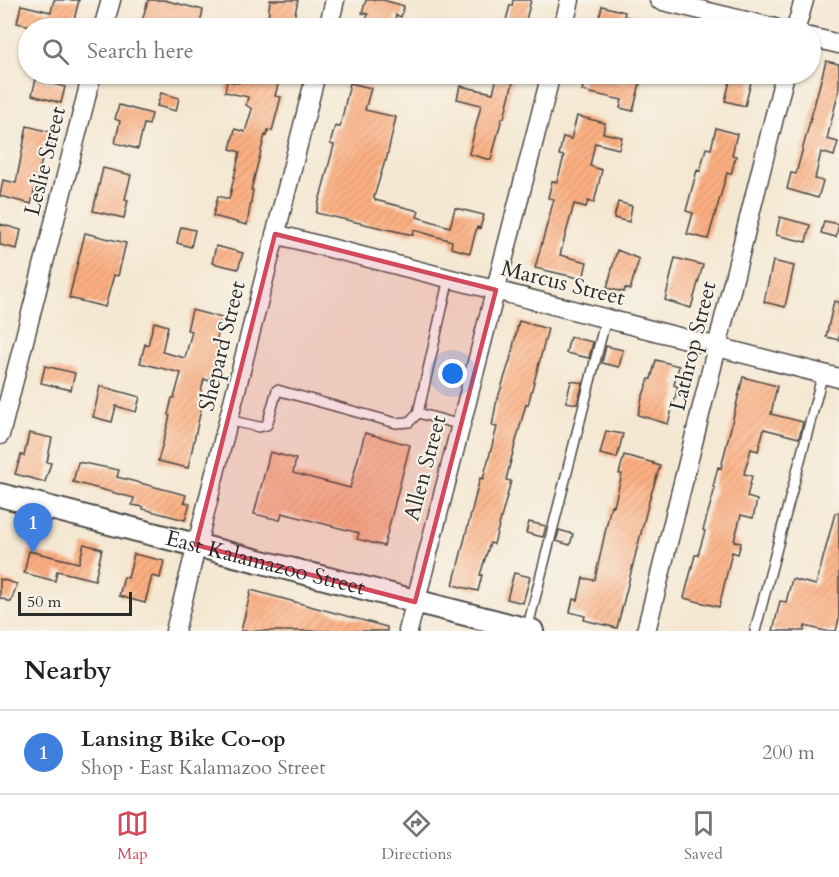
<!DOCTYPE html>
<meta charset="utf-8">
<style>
body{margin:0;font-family:Cardo,serif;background:#f2f2f2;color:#222}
.scale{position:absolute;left:18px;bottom:15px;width:114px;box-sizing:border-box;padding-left:6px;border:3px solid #2b2b2b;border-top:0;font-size:16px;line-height:21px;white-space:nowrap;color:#2b2b2b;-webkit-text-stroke:4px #f7f3e8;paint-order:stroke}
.you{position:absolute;left:453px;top:374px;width:21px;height:21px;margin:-15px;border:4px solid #fff;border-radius:50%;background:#1a73e8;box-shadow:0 0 0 9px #1a73e833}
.badge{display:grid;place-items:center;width:39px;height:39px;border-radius:50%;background:#d1495b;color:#fff;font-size:20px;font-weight:700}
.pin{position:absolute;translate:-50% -50px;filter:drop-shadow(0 2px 3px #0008)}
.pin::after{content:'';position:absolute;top:32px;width:21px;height:18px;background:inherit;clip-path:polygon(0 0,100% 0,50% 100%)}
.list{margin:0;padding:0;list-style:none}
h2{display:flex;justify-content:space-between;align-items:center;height:78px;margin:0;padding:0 24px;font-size:26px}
h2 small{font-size:20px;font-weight:400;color:#767676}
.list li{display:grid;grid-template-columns:39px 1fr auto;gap:18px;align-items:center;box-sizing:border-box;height:84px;padding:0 24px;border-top:2px solid #e0e0e0}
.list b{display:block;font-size:22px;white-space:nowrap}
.list p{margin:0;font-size:20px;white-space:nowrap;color:#767676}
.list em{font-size:20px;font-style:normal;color:#767676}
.icon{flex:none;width:33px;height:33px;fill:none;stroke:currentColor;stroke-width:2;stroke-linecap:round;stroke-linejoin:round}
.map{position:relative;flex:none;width:839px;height:631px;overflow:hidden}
.search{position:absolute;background:#fff;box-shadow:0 2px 4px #0004;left:18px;right:18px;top:18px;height:66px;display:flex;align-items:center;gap:15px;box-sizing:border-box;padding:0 21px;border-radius:33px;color:#767676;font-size:22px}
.sheet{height:162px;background:#fff}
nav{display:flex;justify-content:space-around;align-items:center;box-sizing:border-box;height:84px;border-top:2px solid #e0e0e0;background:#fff;font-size:16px;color:#767676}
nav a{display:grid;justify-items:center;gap:3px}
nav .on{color:#d1495b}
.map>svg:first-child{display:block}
</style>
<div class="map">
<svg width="839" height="631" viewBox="0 0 839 631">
<defs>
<pattern id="building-hatch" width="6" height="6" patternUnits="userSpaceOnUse" patternTransform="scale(1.5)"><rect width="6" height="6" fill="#fcaf81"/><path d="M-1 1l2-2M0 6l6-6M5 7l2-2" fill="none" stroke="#d89770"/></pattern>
</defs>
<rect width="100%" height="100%" fill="#f7f3e8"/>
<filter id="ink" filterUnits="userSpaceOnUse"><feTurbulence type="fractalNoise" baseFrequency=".0167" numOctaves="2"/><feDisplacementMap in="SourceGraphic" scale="12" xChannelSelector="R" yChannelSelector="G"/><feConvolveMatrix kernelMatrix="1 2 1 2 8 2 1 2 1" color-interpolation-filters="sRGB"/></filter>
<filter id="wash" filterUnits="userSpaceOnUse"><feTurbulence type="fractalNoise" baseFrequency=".008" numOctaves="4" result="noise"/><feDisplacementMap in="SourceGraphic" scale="24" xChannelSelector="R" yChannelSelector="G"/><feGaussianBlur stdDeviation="1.35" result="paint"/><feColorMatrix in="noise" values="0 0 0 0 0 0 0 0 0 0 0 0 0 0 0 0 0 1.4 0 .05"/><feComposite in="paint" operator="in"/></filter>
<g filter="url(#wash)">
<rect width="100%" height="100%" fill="#f5e8d3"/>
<g id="blocks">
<!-- building -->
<path fill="url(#building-hatch)" d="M 54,0 L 79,0 L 72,28 L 41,28 L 17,23 L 21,5 L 51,12 Z
M 148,0 L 164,0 L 203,10 L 199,28 L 140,28 Z
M 270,0 L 298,0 L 292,28 L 267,28 Z
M 366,0 L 383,0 L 404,6 L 401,17 L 396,15 L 393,28 L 364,28 L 368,14 L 362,13 Z
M 513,0 L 531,0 L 524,28 L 504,28 L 510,5 L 512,6 Z
M 602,6 L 625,12 L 624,16 L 656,24 L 656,28 L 620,28 L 598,23 Z
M 826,61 L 839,64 L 839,90 L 827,139 L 838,142 L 834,156 L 821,152 L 815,179 L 823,181 L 818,198 L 787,189 L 791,173 L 796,174 Z
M 242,74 L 281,74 L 275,96 L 281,97 L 272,131 L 268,130 L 267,136 L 265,135 L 251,190 L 253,190 L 247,225 L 213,216 L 218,196 L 229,199 L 240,152 L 230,149 L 235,129 L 245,132 L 252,109 L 246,105 L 248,97 L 225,92 L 227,81 L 239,83 Z
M 498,74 L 515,74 L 504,118 L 502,118 L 491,160 L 469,154 L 481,105 L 457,99 L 460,86 L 493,93 Z
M 586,74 L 627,84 L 629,74 L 642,76 L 633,111 L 620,108 L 622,100 L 582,91 Z
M 734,74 L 753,74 L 745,106 L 725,101 L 730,81 L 732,82 Z
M 36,79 L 65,87 L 61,103 L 32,95 Z
M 350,83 L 371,88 L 365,110 L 396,117 L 386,161 L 385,161 L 374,197 L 375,200 L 419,211 L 417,217 L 450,227 L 455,208 L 484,215 L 480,228 L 477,227 L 470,253 L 451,248 L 452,241 L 414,230 L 413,235 L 316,213 L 334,145 L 330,144 L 335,126 L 340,127 Z
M 161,93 L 179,98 L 176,111 L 157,106 Z
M 119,105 L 152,114 L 149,125 L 144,124 L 138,149 L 115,143 L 120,121 L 115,119 Z
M 577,116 L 605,123 L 603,133 L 622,137 L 619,149 L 595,143 L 590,166 L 602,170 L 594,203 L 588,201 L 586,207 L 574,204 L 560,255 L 587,262 L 583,279 L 535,268 L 554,199 L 548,198 L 552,181 L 557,182 L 564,156 L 559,155 L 563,137 L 571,139 Z
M 27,126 L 54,133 L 50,148 L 45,147 L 31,204 L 0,196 L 3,180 L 16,183 Z
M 716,128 L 737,134 L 732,155 L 736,156 L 731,174 L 727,173 L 708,239 L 687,234 L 693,213 L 686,211 L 697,170 L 700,171 L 706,148 L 711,149 Z
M 103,168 L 131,175 L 125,199 L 128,200 L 124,218 L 93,211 Z
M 618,202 L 632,206 L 629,222 L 614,218 Z
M 780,217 L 810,225 L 806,242 L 776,235 Z
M 824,221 L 839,224 L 836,237 L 821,233 Z
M 0,224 L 21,230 L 17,249 L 0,245 Z
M 181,227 L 195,230 L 191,247 L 177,243 Z
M 85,233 L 126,243 L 118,276 L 114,275 L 105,307 L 69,298 Z
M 216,246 L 243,253 L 238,269 L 212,263 Z
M 617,250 L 639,259 L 630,290 L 625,288 L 624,292 L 607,288 Z
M 675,258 L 703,265 L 691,308 L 665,300 Z
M 773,261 L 794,266 L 785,307 L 764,302 Z
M 834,301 L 839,302 L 839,340 L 826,337 Z
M 192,310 L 222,318 L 216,342 L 219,342 L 210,381 L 204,379 L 198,404 L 202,405 L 188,468 L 158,461 L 170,416 L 168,415 L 172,398 L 174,398 L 181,373 L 140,363 L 145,344 L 148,345 L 154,322 L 168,326 L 162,352 L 185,358 L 192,331 L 187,330 Z
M 519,321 L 548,329 L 528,405 L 526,404 L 512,456 L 506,480 L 511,481 L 494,544 L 490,543 L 480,575 L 482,575 L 478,591 L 453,585 L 480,478 L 483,479 L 489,457 L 497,427 L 492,426 L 496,404 L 510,360 Z
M 570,337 L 593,342 L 589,358 L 566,353 Z
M 606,346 L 623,350 L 619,367 L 602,363 Z
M 656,360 L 679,366 L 674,385 L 678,387 L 668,424 L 638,415 L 642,398 L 649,379 L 651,379 Z
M 45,366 L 75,373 L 71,390 L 41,383 Z
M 743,377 L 777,386 L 771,414 L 803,422 L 799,438 L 764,429 L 758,451 L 751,449 L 744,474 L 752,476 L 747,497 L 757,500 L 753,518 L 741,515 L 734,541 L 741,543 L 738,554 L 732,552 L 719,607 L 684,598 L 695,555 L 698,555 L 705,531 L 703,530 L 715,488 L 713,487 L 718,467 L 721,468 Z
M 571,381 L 583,383 L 577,404 L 566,402 Z
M 100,386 L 140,397 L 136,412 L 116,406 L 112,422 L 93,417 Z
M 606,431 L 623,434 L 617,458 L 600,454 Z
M 29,433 L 52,438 L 47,462 L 51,463 L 45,482 L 15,474 L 21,455 L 24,456 Z
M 365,433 L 410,445 L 384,546 L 357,539 L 359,533 L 282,513 L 280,520 L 254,514 L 270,452 L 296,459 L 293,473 L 350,488 Z
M 624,455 L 654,463 L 653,464 L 660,466 L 649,501 L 617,628 L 584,620 L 585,616 L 570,612 L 573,599 L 578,600 L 583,578 L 593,580 L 595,579 L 611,505 L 614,506 L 622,474 L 619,474 Z
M 78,462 L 119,470 L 117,477 L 186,495 L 184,502 L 190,504 L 185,520 L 143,509 L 143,507 L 132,505 L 134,498 L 73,482 Z
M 835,513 L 839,513 L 839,619 L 836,631 L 825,631 L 805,626 L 804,631 L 773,631 L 780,601 L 786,602 L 792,579 L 816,585 Z
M 529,522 L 546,526 L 543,537 L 526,533 Z
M 559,530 L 573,534 L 570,545 L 556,541 Z
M 84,544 L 102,549 L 95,580 L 57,571 L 55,581 L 24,573 L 29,551 L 79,563 Z
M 134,554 L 164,561 L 160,578 L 152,576 L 145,603 L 119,596 L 124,577 L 128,578 Z
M 514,573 L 530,577 L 523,603 L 507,599 Z
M 0,579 L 17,584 L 11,602 L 0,598 Z
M 251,590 L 387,627 L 387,631 L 241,631 Z"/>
</g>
</g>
<g filter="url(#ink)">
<use href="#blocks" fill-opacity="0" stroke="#494744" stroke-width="1.5"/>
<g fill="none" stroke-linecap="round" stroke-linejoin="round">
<defs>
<path id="service" d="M 418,413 L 449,278
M 228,420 L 259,427 L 267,425 L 277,390 L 396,423 L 409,422 L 418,413 L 461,425
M 527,630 L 606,318
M 755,631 L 823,373"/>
<path id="minor" d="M 659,0 L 775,28
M 103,28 L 111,0
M 328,28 L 335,0
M 563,28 L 570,0
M 796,28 L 804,0
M 810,37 L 839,44
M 275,234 L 839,378
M 0,435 L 92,74
M 175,631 L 316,74
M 408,631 L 551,74
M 646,631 L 785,74"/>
<g id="tertiary">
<path id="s1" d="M 0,495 L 532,631"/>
</g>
</defs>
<!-- service casing -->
<use href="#service" stroke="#494744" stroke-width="12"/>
<!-- minor casing -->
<use href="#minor" stroke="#494744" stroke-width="21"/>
<!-- tertiary casing -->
<use href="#tertiary" stroke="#494744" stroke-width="26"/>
<!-- service -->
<use href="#service" stroke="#fff" stroke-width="9"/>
<!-- minor -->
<use href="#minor" stroke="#fff" stroke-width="18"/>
<!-- tertiary -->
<use href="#tertiary" stroke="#fff" stroke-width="22"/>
</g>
</g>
<!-- marked area -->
<path fill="#d1495b" fill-opacity="0.2" stroke="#d1495b" stroke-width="4.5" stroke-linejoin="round" d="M 275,234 L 496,290 L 415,602 L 196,545 Z"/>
<g text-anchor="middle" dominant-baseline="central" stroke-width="4.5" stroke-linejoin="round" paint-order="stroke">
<!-- street labels -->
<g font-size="22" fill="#2b2b2b" stroke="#f7f3e8">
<text transform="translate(45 161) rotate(-76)">Leslie Street</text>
<text transform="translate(563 283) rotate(14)">Marcus Street</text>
<text transform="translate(222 346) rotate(-76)">Shepard Street</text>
<text transform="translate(693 346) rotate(-76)">Lathrop Street</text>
<text transform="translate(425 468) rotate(-75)">Allen Street</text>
<text stroke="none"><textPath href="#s1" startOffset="274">East Kalamazoo Street</textPath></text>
</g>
</g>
</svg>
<div class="scale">50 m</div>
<div class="you"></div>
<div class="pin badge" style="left:33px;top:553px;background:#3f7fe0">1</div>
<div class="search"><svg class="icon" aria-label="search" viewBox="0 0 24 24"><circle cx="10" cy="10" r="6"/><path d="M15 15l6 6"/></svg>Search here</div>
</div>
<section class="sheet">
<h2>Nearby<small></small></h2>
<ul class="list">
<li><span class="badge" style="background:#3f7fe0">1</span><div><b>Lansing Bike Co-op</b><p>Shop · East Kalamazoo Street</p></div><em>200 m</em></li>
</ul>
</section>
<nav>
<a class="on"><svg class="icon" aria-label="map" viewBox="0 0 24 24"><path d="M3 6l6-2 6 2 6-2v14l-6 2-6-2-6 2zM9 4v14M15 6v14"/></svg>Map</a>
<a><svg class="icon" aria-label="directions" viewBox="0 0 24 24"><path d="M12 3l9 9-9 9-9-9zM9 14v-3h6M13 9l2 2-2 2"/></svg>Directions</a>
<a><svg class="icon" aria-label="saved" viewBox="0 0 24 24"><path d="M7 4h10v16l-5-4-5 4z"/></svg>Saved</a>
</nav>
